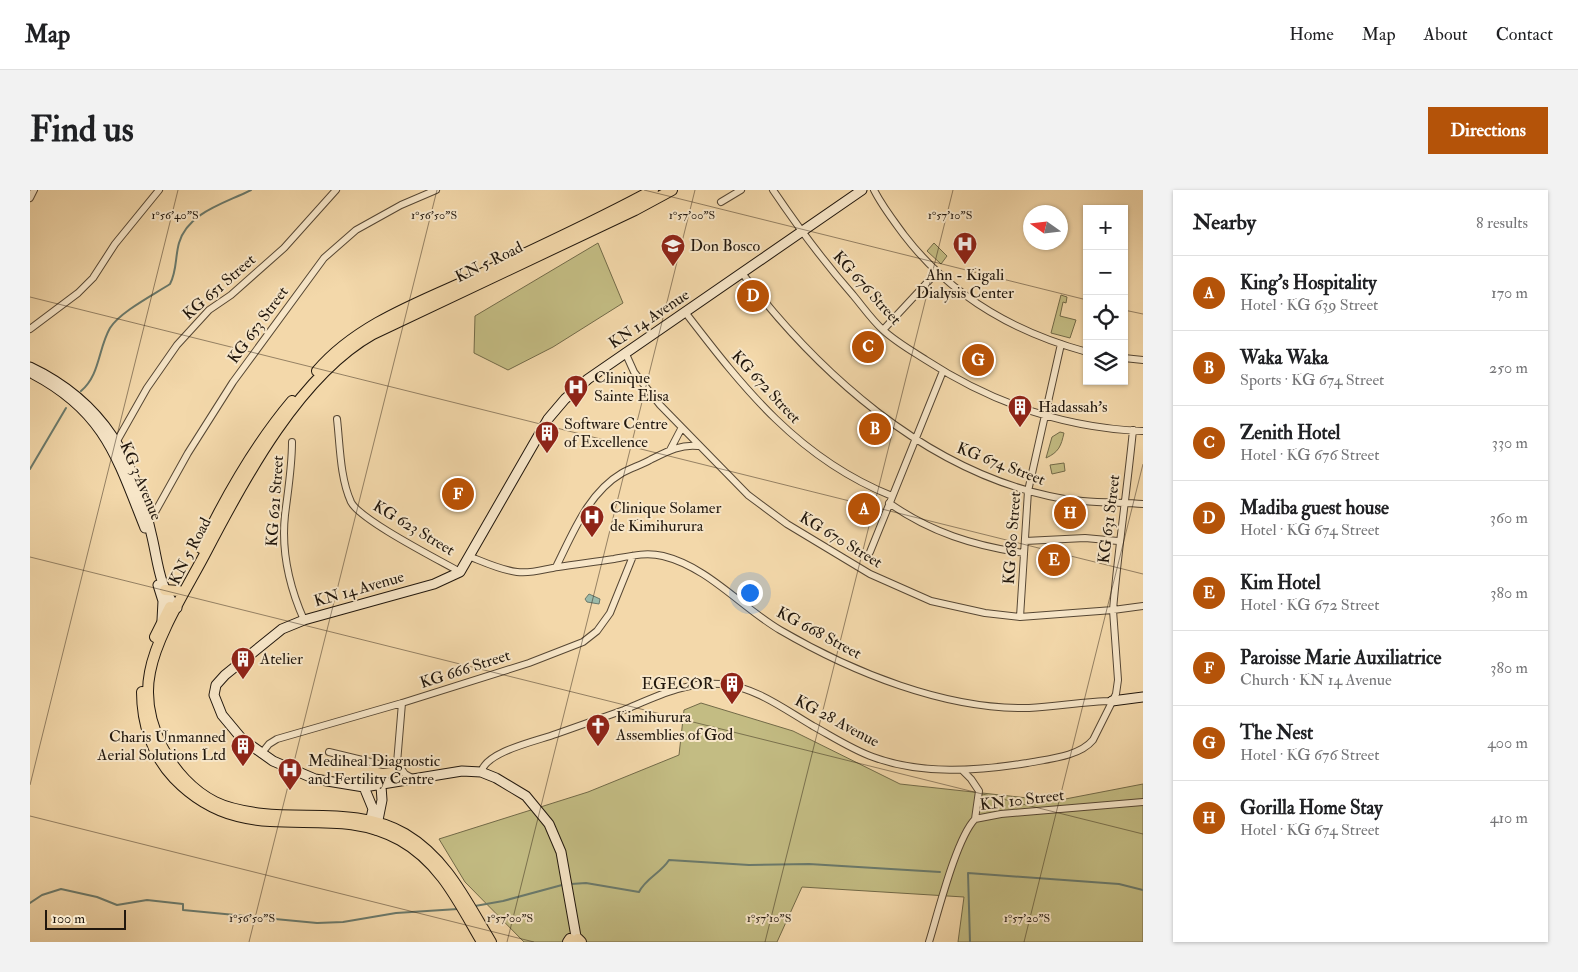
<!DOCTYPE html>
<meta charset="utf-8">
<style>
body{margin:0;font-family:"IM FELL Double Pica",serif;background:#f2f2f2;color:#202124}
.controls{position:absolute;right:15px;top:15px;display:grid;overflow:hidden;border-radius:0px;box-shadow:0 1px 4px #0004}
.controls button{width:45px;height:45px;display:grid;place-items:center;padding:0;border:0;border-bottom:1px solid #e0e0e0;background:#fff;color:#202124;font:25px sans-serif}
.compass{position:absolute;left:993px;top:15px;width:45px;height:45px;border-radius:50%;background:#fff;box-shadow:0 1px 4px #0004;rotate:284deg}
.scale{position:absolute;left:15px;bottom:12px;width:81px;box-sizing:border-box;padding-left:5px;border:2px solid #21170d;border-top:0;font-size:14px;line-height:18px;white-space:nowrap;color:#21170d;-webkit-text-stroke:4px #f7e6c8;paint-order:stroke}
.you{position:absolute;left:719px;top:402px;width:18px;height:18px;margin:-12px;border:4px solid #fff;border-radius:50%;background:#1a73e8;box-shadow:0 0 0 8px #1a73e833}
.badge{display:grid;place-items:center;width:32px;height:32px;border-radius:50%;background:#b45309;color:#fff;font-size:16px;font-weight:700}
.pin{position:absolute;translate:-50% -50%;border:2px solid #fff;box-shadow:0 1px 5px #0006}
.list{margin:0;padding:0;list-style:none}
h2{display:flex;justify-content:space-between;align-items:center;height:65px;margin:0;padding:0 20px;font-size:21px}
h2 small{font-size:16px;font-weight:400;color:#757577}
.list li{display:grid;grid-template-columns:32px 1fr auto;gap:15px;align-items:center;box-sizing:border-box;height:75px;padding:0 20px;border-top:1px solid #e0e0e0}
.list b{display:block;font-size:19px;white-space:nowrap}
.list p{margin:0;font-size:16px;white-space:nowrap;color:#757577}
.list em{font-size:16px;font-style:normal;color:#757577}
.icon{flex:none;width:28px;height:28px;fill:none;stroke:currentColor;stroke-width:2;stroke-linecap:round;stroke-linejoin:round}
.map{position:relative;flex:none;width:1113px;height:752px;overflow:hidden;border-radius:0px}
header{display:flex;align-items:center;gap:30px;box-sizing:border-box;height:70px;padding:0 25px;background:#fff;border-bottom:1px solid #e0e0e0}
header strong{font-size:24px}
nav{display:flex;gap:28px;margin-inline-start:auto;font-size:18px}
.intro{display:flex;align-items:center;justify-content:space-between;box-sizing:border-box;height:120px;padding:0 30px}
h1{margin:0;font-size:35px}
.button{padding:12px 22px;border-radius:0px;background:#b45309;color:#fff;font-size:18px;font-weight:700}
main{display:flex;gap:30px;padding:0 30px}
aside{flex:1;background:#fff;border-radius:0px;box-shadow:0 1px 4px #0004}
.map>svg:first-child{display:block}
</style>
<header>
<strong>Map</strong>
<nav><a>Home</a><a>Map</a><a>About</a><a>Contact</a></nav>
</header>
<div class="intro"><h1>Find us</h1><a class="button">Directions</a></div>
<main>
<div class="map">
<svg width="1113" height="752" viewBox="0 0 1113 752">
<rect width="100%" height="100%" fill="#f3d8aa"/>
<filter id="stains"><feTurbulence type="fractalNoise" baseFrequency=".004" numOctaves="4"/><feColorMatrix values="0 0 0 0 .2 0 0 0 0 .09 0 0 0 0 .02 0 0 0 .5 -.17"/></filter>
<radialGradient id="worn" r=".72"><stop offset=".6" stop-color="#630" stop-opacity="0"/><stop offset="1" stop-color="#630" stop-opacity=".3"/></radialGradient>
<!-- green -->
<path fill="#c3bc83" stroke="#726a48" d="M 568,53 L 593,113 L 523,157 L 478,180 L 444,163 L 445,126 Z
M 904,53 L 917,66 L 911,74 L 897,61 Z
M 1031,105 L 1037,107 L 1036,113 L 1033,112 L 1030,126 L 1046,130 L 1040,148 L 1021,143 Z
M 1030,242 L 1034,243 C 1031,256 1029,262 1016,268 L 1022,247 Z
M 1034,273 L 1035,281 L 1022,284 L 1020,275 Z
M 671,513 L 763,541 L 870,594 L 1025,611 L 1113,594 L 1113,752 L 928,752 L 934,707 L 772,697 L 747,752 L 494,752 L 435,692 L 409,649 L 558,602 L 649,565 L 654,520 Z"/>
<!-- water -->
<path fill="#9bbaaa" stroke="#6a796b" d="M 559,404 L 570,409 L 569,414 L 557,412 L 555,409 Z"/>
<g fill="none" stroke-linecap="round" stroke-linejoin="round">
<!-- stream -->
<path stroke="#6a796b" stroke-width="2" d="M 51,201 C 70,185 68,159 80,138 C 90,122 123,105 140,94 C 147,81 145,67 149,53 C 158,22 196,13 221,0
M 0,279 L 36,218
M 541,694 L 556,693 L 609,702 C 616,688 631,683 639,670 L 719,675 L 779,674 L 910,682
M 0,713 L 12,705 L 31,699 L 67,707 L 87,715 L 117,710 L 153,714 L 153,720 L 287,733 L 313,732 L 366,723 L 428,719
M 445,716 L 473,711 L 532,695
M 940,752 L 938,683 L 1089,694 L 1113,700"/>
<defs>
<path id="minor" d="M 743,0 C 768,37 794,72 823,105 C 833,117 842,130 853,140 C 866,152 882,161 896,170 C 962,213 1035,238 1113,241
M 844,0 C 852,16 863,30 874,45 C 920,105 983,142 1057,162
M 0,8 L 4,0
M 691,12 L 711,0
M 712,83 C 788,183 893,278 1019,306 C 1049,313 1082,312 1113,314
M 655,122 C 714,199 769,269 862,306
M 0,139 L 48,103 L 63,88 L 85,54 L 129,0
M 853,140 L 906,83
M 595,162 L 604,182 L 630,215 L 718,305 L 757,334 L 840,384 L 901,411 L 955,423 L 990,427 L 1083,420 C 1088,360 1097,301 1103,240
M 1094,168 L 1113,170
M 307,229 C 310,255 310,288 321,312 C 330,330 409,370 430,382
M 87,251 L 117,198 L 147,155 L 179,120 L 201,105 L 254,58 L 306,0
M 262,252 C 262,277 258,300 255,325 C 251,362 259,396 274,430
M 640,260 L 651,239
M 859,313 C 900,342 944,356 994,363
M 119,333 L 158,263 L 203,192 L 294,68 L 326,40 L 371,15 L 406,0
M 995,351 L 1055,348 L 1088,351
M 840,362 L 913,181
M 441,367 C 456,373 471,380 487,382 C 502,384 514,379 528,377 C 547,374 565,372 584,369 C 600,366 616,362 633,366 C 678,377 711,417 750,440 C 822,482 915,520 999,518 C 1027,517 1054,511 1082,511
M 526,377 C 543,343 558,303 592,283 C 601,278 611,275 620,270 C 636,262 650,254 668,256
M 990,427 L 998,301 L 1031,154
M 372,513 L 367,573 L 375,584 L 384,589
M 299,562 L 353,575 L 367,573
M 231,564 L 239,554 L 247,549 L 372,513 L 499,473 L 553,452 L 567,441 L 580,423 L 603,366
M 932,580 L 941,589 L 949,601 L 945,629
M 451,582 C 457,561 507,551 526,544 C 549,536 571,528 594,520 C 625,507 656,491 691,494 C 726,497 754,519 783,536 C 803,547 823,560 843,567 C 892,585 947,581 997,573 C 1017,569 1049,567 1063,550 L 1086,504 L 1088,490 L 1083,420 L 1113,416
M 899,752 C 908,723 926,649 945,629 L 971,624 L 1113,612"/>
<path id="secondary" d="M 0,177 C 74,212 105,270 122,347 C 128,372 129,398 147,418
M 3,184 C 75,222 87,268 115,338
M 128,395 L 133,411 L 132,430
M 1082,511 L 1113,507
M 334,597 L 343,619 L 339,637
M 346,640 L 352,610 L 351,596
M 547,752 L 531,662 L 519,634 L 496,606 L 466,588 L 451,582 L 432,581 L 334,597 L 285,589 L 243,571 L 212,549 L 192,525 L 184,505 L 186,495 L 195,485 L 252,439 L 274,430 L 404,394 L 430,382 L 518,229 L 535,209 L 558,189 L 832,0"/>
<path id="primary" d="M 287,181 C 328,133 393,111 449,85 C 507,58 566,31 623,0
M 171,358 C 196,306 224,256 262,211
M 135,400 L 149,401
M 125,447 L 140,417
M 112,502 C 112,533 122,565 144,588 C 217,664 295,608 370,650 C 411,673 429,713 452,752
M 548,749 L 551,752
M 461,752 C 436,711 417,669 375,644 C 332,619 281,629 233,624 C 217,622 199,619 185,612 C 141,590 110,531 120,482 C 127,444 159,395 177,360 C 215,287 270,185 343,144 L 605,20 L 642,0
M 538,752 L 540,749"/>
</defs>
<!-- minor casing -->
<use href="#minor" stroke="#564734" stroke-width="8"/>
<!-- secondary casing -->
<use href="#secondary" stroke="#21170d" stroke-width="11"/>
<!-- primary casing -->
<use href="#primary" stroke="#21170d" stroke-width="12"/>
<!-- minor -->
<use href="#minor" stroke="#f7e6c8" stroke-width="6"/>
<!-- secondary -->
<use href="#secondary" stroke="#f7e6c8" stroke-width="9"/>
<!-- primary -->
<use href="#primary" stroke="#f3d8aa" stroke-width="10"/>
</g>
<!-- ticks -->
<path fill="none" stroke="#21170d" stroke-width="1" stroke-opacity="0.45" d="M 614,0 L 1057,110M 0,107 L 1113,384M 1094,120 L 1113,124M 0,367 L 1113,644M 0,595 L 148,0M 0,626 L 504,752M 219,752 L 407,0M 477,752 L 665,0M 735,752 L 923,0M 994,752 L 1113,274"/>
<!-- icons -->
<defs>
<symbol id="hospital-pin" viewBox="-11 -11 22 30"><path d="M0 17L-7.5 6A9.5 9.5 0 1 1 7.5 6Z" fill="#8f2418" stroke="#f7e6c8"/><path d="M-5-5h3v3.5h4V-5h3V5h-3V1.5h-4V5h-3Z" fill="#fff"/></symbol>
<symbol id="school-pin" viewBox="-11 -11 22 30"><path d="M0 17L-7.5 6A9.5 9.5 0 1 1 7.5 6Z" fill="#8f2418" stroke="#f7e6c8"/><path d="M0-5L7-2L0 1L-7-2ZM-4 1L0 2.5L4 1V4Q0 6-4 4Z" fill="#fff"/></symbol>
<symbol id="building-pin" viewBox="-11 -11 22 30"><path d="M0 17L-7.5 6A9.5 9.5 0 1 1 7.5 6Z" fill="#8f2418" stroke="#f7e6c8"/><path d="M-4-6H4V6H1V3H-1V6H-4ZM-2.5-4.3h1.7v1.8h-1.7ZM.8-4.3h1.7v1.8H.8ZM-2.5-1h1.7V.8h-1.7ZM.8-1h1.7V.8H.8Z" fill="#fff"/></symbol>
<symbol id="church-pin" viewBox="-11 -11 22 30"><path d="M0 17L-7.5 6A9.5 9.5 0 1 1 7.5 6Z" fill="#8f2418" stroke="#f7e6c8"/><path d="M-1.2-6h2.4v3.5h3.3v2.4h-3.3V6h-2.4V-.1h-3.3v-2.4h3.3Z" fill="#fff"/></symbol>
</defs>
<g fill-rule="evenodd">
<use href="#hospital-pin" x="921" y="40" width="28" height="38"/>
<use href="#school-pin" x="629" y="42" width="28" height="38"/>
<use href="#hospital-pin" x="532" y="183" width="28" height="38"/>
<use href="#building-pin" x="976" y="203" width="28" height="38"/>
<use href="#building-pin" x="503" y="229" width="28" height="38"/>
<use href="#hospital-pin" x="548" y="313" width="28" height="38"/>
<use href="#building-pin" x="199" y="455" width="28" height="38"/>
<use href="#building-pin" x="688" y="480" width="28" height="38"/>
<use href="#church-pin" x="554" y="522" width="28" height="38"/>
<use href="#building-pin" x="199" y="542" width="28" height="38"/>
<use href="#hospital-pin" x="246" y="566" width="28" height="38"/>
</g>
<g text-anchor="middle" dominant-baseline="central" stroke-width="4" stroke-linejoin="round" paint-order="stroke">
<!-- poi labels -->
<g font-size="16" fill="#21170d" stroke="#f7e6c8" text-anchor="start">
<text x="660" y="56">Don Bosco</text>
<text x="935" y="85" text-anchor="middle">Ahn - Kigali<tspan x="935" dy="18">Dialysis Center</tspan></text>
<text x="564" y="188">Clinique<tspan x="564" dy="18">Sainte Elisa</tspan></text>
<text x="1008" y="217">Hadassah's</text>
<text x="534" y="234">Software Centre<tspan x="534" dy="18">of Excellence</tspan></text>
<text x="580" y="318">Clinique Solamer<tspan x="580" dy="18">de Kimihurura</tspan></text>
<text x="230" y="469">Atelier</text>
<text x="684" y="494" text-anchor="end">EGECOR</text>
<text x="586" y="527">Kimihurura<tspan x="586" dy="18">Assemblies of God</tspan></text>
<text x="196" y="547" text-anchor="end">Charis Unmanned<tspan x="196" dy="18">Aerial Solutions Ltd</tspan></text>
<text x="278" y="571">Mediheal Diagnostic<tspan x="278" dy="18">and Fertility Centre</tspan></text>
</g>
<!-- street labels -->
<g font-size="16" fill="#21170d" stroke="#f7e6c8">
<text transform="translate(459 72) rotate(-26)">KN 5 Road</text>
<text transform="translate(189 97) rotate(-41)">KG 651 Street</text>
<text transform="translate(837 98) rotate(48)">KG 676 Street</text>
<text transform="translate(619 129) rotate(-34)">KN 14 Avenue</text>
<text transform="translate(228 135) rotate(-54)">KG 653 Street</text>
<text transform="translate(736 197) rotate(47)">KG 672 Street</text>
<text transform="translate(971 274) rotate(21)">KG 674 Street</text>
<text transform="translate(111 291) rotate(67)">KG 3 Avenue</text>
<text transform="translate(245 311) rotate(-86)">KG 621 Street</text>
<text transform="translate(1079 329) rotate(-83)">KG 631 Street</text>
<text transform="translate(384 338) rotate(31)">KG 623 Street</text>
<text transform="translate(982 348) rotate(-86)">KG 680 Street</text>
<text transform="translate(811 350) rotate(31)">KG 670 Street</text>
<text transform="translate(160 361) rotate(-63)">KN 5 Road</text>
<text transform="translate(329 399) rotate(-16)">KN 14 Avenue</text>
<text transform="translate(789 443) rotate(28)">KG 668 Street</text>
<text transform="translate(435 479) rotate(-18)">KG 666 Street</text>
<text transform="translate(807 531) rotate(28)">KG 28 Avenue</text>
<text transform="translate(992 610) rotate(-7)">KN 10 Street</text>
</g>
</g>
<g font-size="12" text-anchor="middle" fill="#21170d" stroke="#f7e6c8" stroke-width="4" stroke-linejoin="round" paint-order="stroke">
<text x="145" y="29">1°56'40"S</text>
<text x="404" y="29">1°56'50"S</text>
<text x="662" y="29">1°57'00"S</text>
<text x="920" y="29">1°57'10"S</text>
<text x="222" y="732">1°56'50"S</text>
<text x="480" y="732">1°57'00"S</text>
<text x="739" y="732">1°57'10"S</text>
<text x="997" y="732">1°57'20"S</text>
</g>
<rect width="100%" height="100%" filter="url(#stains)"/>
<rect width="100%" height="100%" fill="url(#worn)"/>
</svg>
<div class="controls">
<button>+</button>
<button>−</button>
<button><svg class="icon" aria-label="locate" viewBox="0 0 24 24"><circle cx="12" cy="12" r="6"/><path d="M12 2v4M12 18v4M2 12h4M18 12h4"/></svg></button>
<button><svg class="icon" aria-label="layers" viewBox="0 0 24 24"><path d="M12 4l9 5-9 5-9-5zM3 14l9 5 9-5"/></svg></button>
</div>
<svg class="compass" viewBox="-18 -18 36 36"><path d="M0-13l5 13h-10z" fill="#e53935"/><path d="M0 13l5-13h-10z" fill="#757577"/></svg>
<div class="scale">100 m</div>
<div class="you"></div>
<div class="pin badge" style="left:834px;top:319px">A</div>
<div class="pin badge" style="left:845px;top:239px">B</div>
<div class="pin badge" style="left:838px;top:157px">C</div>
<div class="pin badge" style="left:723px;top:106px">D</div>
<div class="pin badge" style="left:1024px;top:370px">E</div>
<div class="pin badge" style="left:428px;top:304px">F</div>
<div class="pin badge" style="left:948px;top:170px">G</div>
<div class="pin badge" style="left:1040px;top:323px">H</div>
</div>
<aside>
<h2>Nearby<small>8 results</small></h2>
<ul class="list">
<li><span class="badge">A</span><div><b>King's Hospitality</b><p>Hotel · KG 639 Street</p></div><em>170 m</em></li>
<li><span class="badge">B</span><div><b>Waka Waka</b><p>Sports · KG 674 Street</p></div><em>250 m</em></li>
<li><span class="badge">C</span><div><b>Zenith Hotel</b><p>Hotel · KG 676 Street</p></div><em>330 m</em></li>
<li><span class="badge">D</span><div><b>Madiba guest house</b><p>Hotel · KG 674 Street</p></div><em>360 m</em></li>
<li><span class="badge">E</span><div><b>Kim Hotel</b><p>Hotel · KG 672 Street</p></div><em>380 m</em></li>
<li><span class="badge">F</span><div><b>Paroisse Marie Auxiliatrice</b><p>Church · KN 14 Avenue</p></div><em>380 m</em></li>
<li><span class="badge">G</span><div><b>The Nest</b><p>Hotel · KG 676 Street</p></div><em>400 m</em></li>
<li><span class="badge">H</span><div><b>Gorilla Home Stay</b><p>Hotel · KG 674 Street</p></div><em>410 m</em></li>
</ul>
</aside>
</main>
